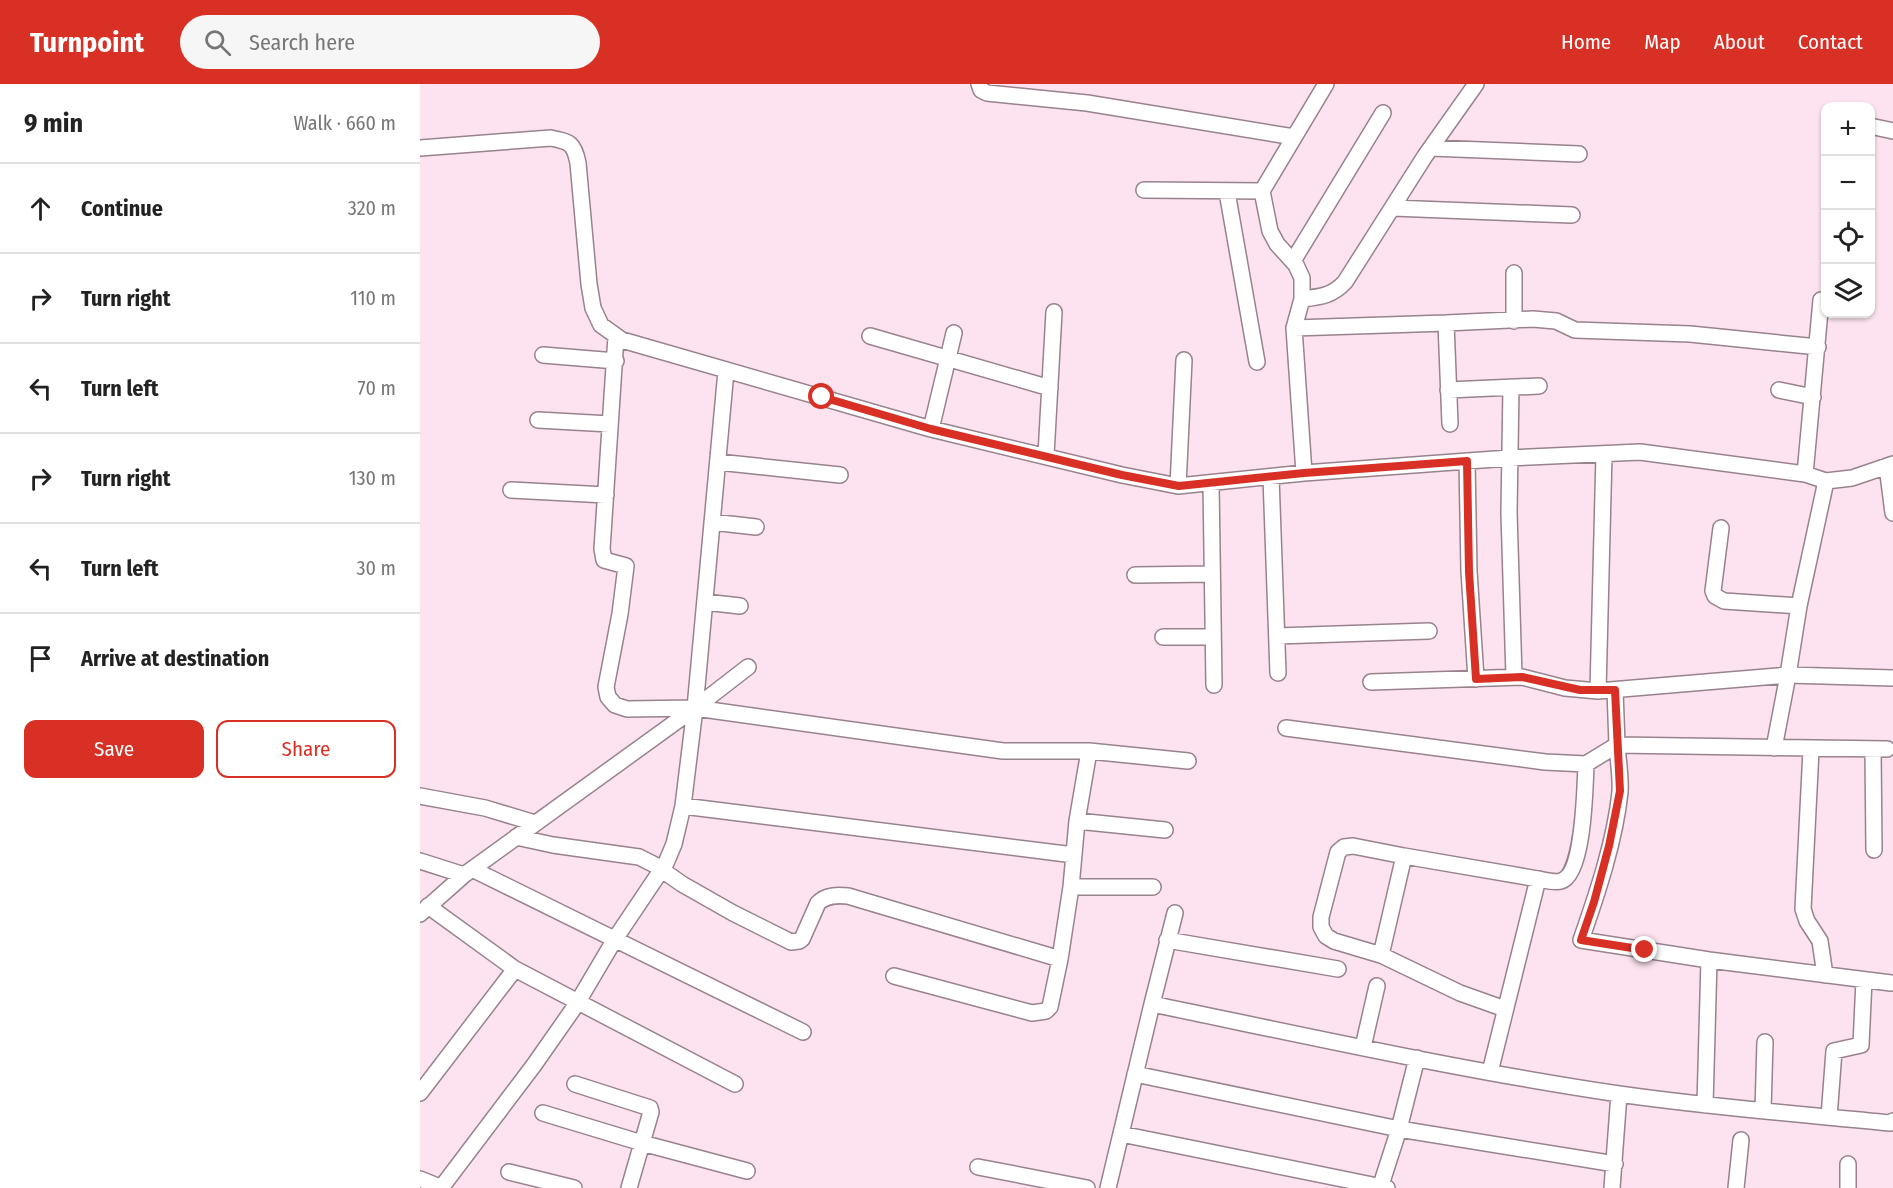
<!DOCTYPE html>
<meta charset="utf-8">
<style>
body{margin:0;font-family:"Fira Sans Condensed",sans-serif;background:#f6f6f6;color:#222}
.controls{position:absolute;right:18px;top:18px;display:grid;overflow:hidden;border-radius:12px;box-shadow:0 2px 4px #0004}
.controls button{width:54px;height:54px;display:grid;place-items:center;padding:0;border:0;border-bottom:2px solid #e0e0e0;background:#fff;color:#222;font:30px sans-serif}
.stop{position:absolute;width:18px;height:18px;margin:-14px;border:4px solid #d93025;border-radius:50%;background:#fff}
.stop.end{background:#d93025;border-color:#fff;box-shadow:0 2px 6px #0008}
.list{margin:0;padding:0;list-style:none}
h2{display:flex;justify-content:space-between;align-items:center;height:78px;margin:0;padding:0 24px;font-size:26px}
h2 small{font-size:20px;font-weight:400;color:#767676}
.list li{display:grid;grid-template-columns:39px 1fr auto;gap:18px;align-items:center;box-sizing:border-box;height:90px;padding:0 24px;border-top:2px solid #e0e0e0}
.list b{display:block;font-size:22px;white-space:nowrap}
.list em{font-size:20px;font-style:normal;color:#767676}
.actions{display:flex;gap:12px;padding:18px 24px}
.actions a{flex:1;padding:14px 0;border:2px solid #d93025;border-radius:12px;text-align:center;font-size:21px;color:#d93025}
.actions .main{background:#d93025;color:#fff}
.icon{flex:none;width:33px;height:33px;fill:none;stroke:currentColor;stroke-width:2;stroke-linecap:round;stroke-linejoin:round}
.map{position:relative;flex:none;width:1473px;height:1104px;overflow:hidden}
header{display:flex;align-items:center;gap:36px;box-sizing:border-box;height:84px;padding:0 30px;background:#d93025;color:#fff}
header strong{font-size:28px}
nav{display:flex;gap:33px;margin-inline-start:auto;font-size:21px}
.search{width:420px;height:54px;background:#f6f6f6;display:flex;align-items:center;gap:15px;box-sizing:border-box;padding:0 21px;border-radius:33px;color:#767676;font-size:22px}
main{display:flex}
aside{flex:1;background:#fff}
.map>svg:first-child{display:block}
</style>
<header>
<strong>Turnpoint</strong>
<div class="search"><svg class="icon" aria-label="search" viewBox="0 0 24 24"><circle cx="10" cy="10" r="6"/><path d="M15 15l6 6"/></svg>Search here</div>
<nav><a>Home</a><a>Map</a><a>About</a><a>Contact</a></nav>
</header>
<main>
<aside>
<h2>9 min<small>Walk · 660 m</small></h2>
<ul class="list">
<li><svg class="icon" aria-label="ahead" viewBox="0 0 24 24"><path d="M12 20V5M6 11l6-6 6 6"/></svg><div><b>Continue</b></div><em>320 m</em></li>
<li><svg class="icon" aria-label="right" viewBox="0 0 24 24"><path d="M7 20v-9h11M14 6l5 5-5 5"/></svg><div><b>Turn right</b></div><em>110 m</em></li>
<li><svg class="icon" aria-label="left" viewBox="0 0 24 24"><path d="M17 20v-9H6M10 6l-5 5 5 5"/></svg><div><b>Turn left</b></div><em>70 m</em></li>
<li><svg class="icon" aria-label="right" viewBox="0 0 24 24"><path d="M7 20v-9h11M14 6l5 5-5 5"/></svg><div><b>Turn right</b></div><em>130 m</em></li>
<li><svg class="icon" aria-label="left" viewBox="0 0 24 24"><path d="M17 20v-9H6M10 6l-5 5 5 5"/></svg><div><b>Turn left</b></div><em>30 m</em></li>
<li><svg class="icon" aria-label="arrive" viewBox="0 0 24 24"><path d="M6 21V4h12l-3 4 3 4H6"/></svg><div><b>Arrive at destination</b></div></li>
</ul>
<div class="actions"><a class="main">Save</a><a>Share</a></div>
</aside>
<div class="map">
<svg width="1473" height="1104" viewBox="0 0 1473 1104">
<rect width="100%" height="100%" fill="#fce3ef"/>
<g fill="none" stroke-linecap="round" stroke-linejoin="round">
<defs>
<path id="minor" d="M 559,0 L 561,6 L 567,9 L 667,19 L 874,53
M 1450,42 L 1473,47
M 0,64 L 131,54 C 150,58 154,59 158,79 L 169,200 L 173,224 L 181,241 L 202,256 L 511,345 L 702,391 L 758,402 L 884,389 L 1089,374 L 1220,368 L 1385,390 L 1406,397 L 1432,394 L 1473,380
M 1011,64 L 1159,70
M 724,106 L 842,107
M 807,108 L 837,278
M 973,124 L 1152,131
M 873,177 L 963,29
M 1094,189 L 1094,237
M 882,215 C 900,213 912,212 925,198 L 1005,72 L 1056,0
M 1026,239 L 1113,235 L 1136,237 L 1155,246 L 1270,250 L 1398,263
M 874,244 L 1026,239 L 1030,340
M 196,252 L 182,465 L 184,476 L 206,482 L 200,530 L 186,603 L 188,613 L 195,621 L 207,625 L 275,624 L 583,667 L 669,667 L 657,737 L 651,803 L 640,875 L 630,923 L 626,927 L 612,929 L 474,892
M 450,252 L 630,304
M 123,271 L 196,277
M 1091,303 L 1089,429 L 1094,593
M 1028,306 L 1119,302
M 1359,306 L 1393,313
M 118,336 L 190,340
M 511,345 L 534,249
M 626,371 L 634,228
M 1047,377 L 1049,487 L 1056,595
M 298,378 L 420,391
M 1467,382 L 1473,429
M 884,389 L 874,244 L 882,215 L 882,194 L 876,181 L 857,160 L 850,147 L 842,107 L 906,0
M 1385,390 L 1401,216
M 851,393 L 858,589
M 791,399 L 794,601
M 758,402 L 764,276
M 91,406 L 186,411
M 292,438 L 336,443
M 1301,444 L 1293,507 L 1295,512 L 1304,517 L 1379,522
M 715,491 L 792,490
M 285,518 L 320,522
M 857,552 L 1009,547
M 743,553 L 793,553
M 951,598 L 1102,593 L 1145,604 L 1178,607 L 1368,591 L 1473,594
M 1195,606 L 1197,661 L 1467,665
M 1178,607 L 1184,370
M 866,644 L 1125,678 L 1166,680 L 1197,661 C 1198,676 1201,693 1200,708 C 1195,757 1177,810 1161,856 L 1289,876 L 1471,899
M 1354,664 L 1368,591 L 1379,522 L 1406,397
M 1391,666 L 1383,825 L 1387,837 L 1400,857 L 1405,891
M 1453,666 L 1454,766
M 669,667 L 768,677
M 0,712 L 65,724 L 115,739
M 263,722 L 654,771
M 657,737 L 745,746
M 96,753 L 133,761 L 219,773 L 235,781 L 262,800 L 313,829 L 371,858 L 379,857 L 382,855 L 398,819 C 406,811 417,811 428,812 L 640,875
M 984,772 L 933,762 L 924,763 L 918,768 L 901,833 L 901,843 L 906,852 L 914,857 L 961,871 L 1040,909 L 1085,925
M 0,777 L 44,791
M 52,785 L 383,948
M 651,803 L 733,803
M 8,822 L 95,885 L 315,1000
M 0,830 L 44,791 L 275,624 L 328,583
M 747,856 L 918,885
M 961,871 L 984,772 L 1118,795
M 732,920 L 755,829
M 943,963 L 957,902
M 1070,988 L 1118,795 C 1124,796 1135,799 1141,797 C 1164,791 1165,701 1166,680
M 715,990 L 979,1045 L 1195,1080
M 155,1000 L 230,1024 L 231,1028 L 209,1104
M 0,1009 L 95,885
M 1285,1021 L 1289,876
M 1343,1026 L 1345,958
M 123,1029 L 222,1059 L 327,1087
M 1409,1033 L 1414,967 L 1441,961 L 1444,896
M 701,1050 L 967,1104
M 558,1083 L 667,1104
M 89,1088 L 154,1104
M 0,1095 L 22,1104
M 21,1104 L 114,981 L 156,921 L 195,855 L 246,779 L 254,760 L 263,722 L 275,624 L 306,287
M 688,1104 L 732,920 C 887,952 1043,987 1199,1010 C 1289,1023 1379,1030 1470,1039 L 1473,1037
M 960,1104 L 979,1045 L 997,974
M 1192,1104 L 1199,1010
M 1316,1104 L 1321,1056
M 1428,1104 L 1428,1080"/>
</defs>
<!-- minor casing -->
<use href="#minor" stroke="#98828d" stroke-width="18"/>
<!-- minor -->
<use href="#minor" stroke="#fff" stroke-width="15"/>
</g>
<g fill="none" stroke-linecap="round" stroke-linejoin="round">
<!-- route -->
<path stroke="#d93025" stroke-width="8" d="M 402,313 L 511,345 L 702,391 L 759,402 L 884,389 L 1047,377 L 1049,488 L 1056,595 L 1102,593 L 1160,606 L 1195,606 L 1200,707 L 1189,762 L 1174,818 L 1161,856 L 1225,866"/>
</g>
</svg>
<div class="controls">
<button>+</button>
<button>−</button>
<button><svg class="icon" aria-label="locate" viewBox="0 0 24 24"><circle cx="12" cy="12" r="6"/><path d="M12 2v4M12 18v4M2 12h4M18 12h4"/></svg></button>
<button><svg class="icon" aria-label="layers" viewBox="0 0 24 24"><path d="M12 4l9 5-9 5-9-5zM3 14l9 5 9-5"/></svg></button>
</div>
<div class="stop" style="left:402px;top:313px"></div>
<div class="stop end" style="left:1225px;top:866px"></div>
</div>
</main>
